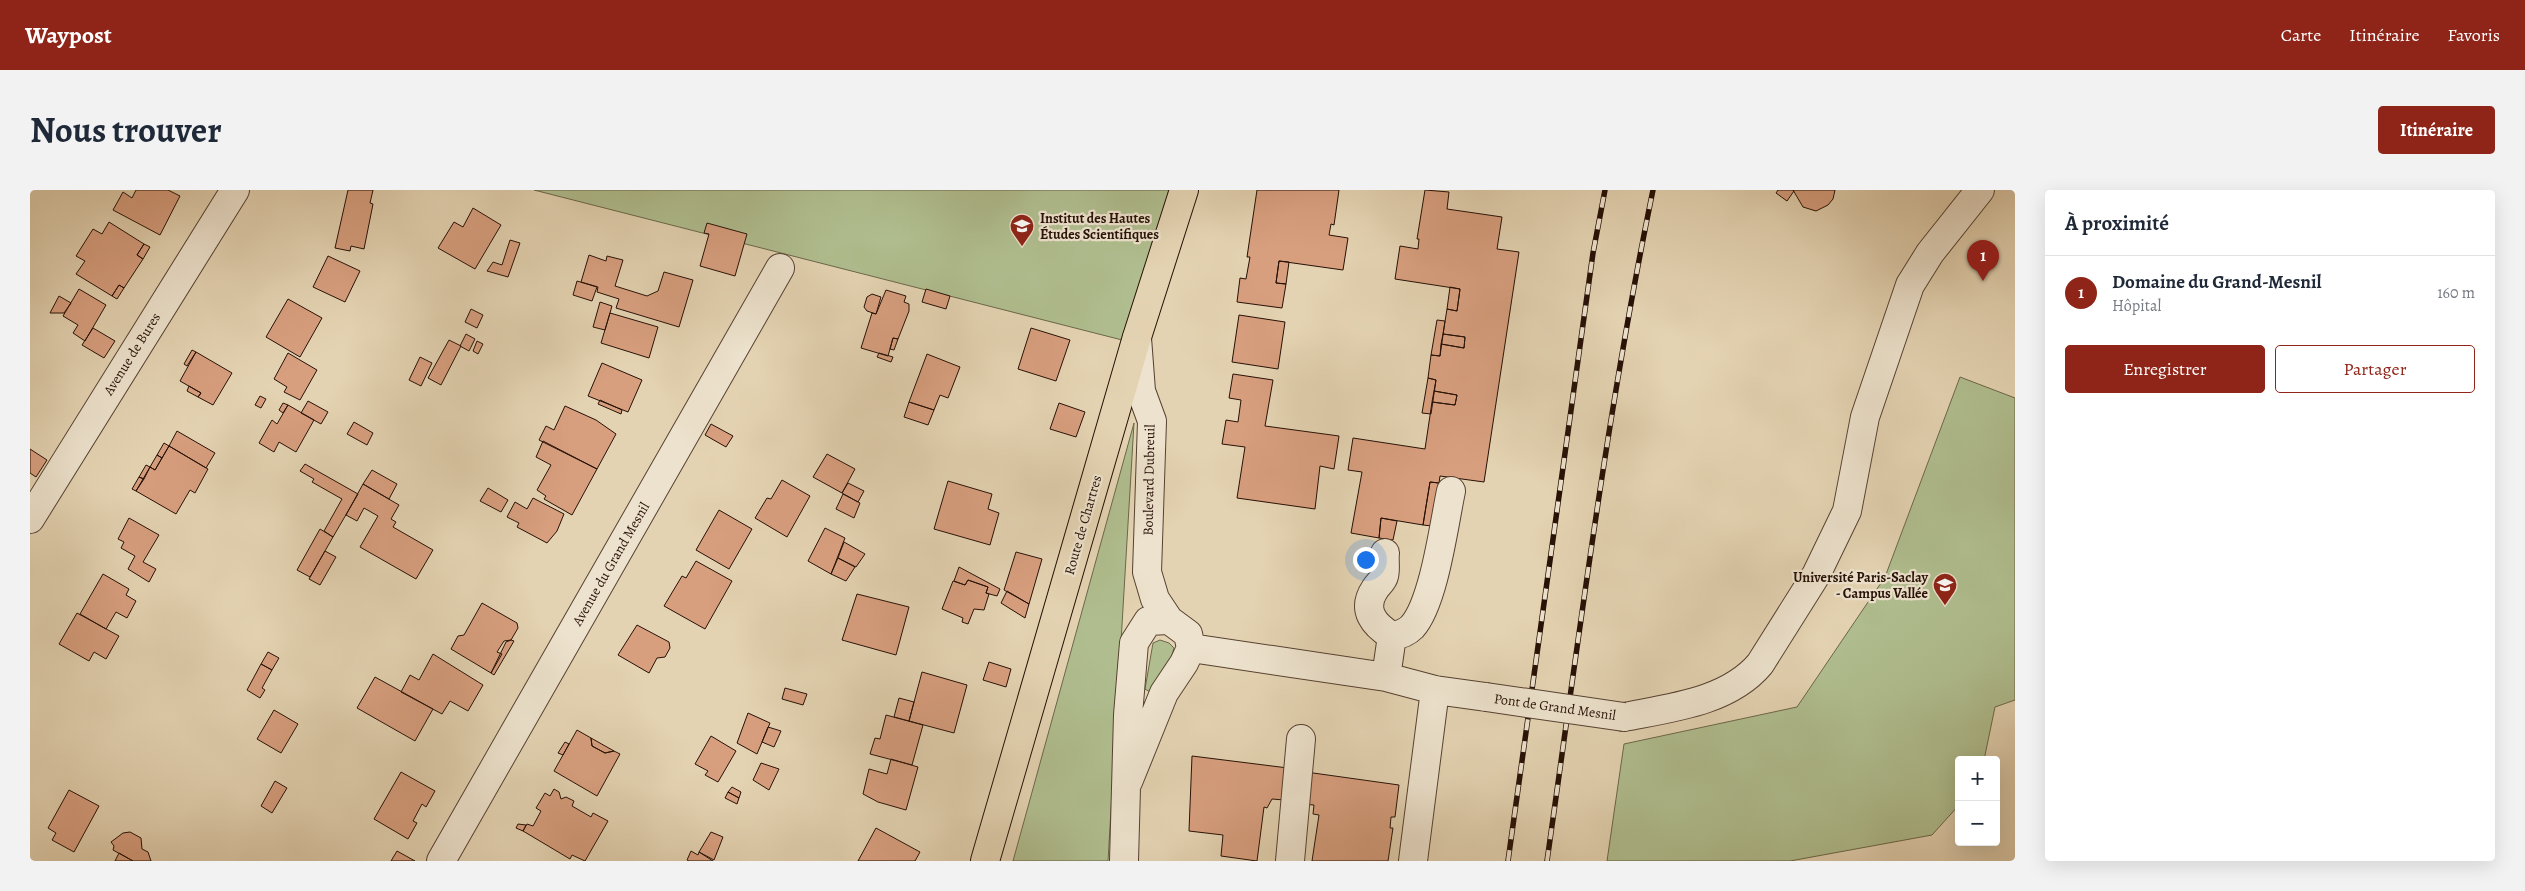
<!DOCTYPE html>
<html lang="fr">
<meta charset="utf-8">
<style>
body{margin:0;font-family:Alegreya,serif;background:#f2f2f3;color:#1f2937}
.controls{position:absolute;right:15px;bottom:15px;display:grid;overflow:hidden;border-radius:5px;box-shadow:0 5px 20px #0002}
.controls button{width:45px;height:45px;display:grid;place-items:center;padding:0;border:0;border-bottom:1px solid #e0e1e3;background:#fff;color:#1f2937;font:25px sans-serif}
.you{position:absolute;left:1335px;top:369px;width:18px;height:18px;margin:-12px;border:4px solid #fff;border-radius:50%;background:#1a73e8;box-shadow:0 0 0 8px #1a73e833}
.badge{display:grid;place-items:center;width:32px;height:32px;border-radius:50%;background:#8f2418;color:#fff;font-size:16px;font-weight:700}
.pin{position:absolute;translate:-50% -41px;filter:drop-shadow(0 1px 2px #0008)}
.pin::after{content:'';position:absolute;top:26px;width:18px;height:15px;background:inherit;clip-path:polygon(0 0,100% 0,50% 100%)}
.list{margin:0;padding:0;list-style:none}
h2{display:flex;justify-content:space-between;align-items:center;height:65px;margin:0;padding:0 20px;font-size:21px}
h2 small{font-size:16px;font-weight:400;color:#747a83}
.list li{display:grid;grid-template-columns:32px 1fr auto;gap:15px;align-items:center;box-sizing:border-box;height:75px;padding:0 20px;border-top:1px solid #e0e1e3}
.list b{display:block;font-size:19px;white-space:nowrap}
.list p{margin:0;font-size:16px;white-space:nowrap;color:#747a83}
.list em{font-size:16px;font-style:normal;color:#747a83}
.actions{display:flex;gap:10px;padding:15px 20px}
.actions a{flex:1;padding:11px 0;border:1px solid #8f2418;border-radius:5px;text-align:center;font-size:18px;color:#8f2418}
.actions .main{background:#8f2418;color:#fff}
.map{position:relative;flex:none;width:1985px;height:671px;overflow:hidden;border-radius:5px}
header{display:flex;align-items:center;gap:30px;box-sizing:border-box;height:70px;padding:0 25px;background:#8f2418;color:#fff}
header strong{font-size:24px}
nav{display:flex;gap:28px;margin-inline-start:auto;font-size:18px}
.intro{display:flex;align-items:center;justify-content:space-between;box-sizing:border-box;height:120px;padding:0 30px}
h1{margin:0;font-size:35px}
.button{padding:12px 22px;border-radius:5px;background:#8f2418;color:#fff;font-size:18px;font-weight:700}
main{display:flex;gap:30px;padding:0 30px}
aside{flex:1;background:#fff;border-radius:5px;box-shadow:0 5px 20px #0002}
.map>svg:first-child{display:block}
</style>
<header>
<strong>Waypost</strong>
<nav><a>Carte</a><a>Itinéraire</a><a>Favoris</a></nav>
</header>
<div class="intro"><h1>Nous trouver</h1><a class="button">Itinéraire</a></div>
<main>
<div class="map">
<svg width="1985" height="671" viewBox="0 0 1985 671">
<rect width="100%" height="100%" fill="#e4d3b2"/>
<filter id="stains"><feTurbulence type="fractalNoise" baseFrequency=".004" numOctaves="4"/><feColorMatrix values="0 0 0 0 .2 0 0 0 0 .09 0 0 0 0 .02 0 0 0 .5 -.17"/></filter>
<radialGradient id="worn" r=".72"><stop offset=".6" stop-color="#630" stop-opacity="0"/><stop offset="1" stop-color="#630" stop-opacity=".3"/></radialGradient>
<!-- green -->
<path fill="#b0be8f" stroke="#6b674a" d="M 504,0 L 1140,0 L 1096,151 Z
M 1930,187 L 1985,208 L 1985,510 L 1965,517 L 1954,570 L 1929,570 L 1929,615 L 1902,645 L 1760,671 L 1577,671 L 1594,554 L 1767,517 L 1855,387 Z
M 1104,233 L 1078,671 L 983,671 Z
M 1130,450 L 1139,453 L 1144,458 L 1141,468 L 1120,502 L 1115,499 L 1123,453 Z"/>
<!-- building -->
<path fill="#d89f7f" stroke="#261006" d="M 106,0 L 138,0 L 150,6 L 130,45 L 83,20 L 93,2 L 102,8 Z
M 318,0 L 343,0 L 340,13 L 343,14 L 334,59 L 321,56 L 320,61 L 305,58 Z
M 1227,0 L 1309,0 L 1304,35 L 1301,34 L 1299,45 L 1318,48 L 1313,80 L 1249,71 L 1246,93 L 1256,94 L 1252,118 L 1207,112 L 1210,88 L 1216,89 L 1220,67 L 1217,67 Z
M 1395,0 L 1419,2 L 1417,19 L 1472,27 L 1467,59 L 1489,62 L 1454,292 L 1410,286 L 1409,293 L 1400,292 L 1393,335 L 1351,328 L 1349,348 L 1321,343 L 1332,282 L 1318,280 L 1323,248 L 1395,259 L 1402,212 L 1425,215 L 1427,205 L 1404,201 L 1406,190 L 1398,188 L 1401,165 L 1410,166 L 1411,154 L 1434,158 L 1435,147 L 1413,144 L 1417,119 L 1427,121 L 1430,99 L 1365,89 L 1370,56 L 1388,59 L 1389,49 L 1387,49 Z
M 1748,0 L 1763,0 L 1764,1 L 1757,11 L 1746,3 Z
M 1763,0 L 1805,0 L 1803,9 L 1798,15 L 1786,21 L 1773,17 Z
M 443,18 L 471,35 L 445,79 L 408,58 L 424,32 L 433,37 Z
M 79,32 L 114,54 L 107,65 L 113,69 L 94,98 L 89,95 L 82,106 L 46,84 L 55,71 L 46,66 L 63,39 L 72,44 Z
M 677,33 L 717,44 L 705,86 L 670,76 L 679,44 L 674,43 Z
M 480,50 L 490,53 L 478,87 L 457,81 L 463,72 L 472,75 Z
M 114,54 L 120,57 L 113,69 L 107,65 Z
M 559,65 L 576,71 L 577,66 L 593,70 L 585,96 L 617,106 L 628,101 L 634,82 L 663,90 L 649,137 L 586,118 L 589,109 L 567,102 L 568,97 L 551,92 Z
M 298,66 L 330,81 L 315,112 L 283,97 Z
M 1249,71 L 1259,72 L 1256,94 L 1246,93 Z
M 547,91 L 567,97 L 562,111 L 543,105 Z
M 89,95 L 94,98 L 87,109 L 82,106 Z
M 1420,97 L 1430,99 L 1427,121 L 1417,119 Z
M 49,99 L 76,115 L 55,151 L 43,143 L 48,135 L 33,126 Z
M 896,99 L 920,106 L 916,119 L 892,112 Z
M 856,100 L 876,106 L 874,112 L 879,114 L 879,121 L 868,149 L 863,148 L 858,166 L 831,158 L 842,123 L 846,124 Z
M 842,104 L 851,107 L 846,124 L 837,121 L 834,117 L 837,107 Z
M 29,106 L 41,113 L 34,123 L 20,123 Z
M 258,109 L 292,128 L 270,167 L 236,147 Z
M 570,112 L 582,116 L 575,140 L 563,137 Z
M 441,119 L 453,125 L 447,138 L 435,132 Z
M 580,123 L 628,137 L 619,168 L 571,153 Z
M 1209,125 L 1255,132 L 1248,179 L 1202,172 Z
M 1407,130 L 1415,131 L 1410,166 L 1401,165 Z
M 63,138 L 85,151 L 74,168 L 52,155 Z
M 1001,138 L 1040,150 L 1026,191 L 988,179 Z
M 436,144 L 445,149 L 439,161 L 430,156 Z
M 1413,144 L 1435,147 L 1434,158 L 1411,154 Z
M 863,148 L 868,149 L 864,160 L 860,159 Z
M 419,150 L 431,156 L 411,195 L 398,188 Z
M 447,151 L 453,154 L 448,164 L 443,161 Z
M 162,160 L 166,162 L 157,176 L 154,174 Z
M 166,162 L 202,183 L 183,215 L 168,207 L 171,203 L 150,191 Z
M 258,163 L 287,180 L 270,210 L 254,202 L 257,197 L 244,189 Z
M 849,163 L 863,167 L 861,172 L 847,167 Z
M 897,164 L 930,177 L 918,208 L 910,205 L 904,220 L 879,212 Z
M 390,167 L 402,173 L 391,196 L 379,190 Z
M 572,173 L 612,190 L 598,222 L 558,206 Z
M 1203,184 L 1243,190 L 1235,236 L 1309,246 L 1304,279 L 1290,276 L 1285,319 L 1207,308 L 1215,257 L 1192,254 L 1196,230 L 1208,232 L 1211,210 L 1199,208 Z
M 1398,188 L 1406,190 L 1401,224 L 1392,223 Z
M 159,196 L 171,203 L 168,207 L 157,201 Z
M 1404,201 L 1427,205 L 1425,215 L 1402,212 Z
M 230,206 L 236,209 L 231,218 L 225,215 Z
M 570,210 L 592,220 L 591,224 L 568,214 Z
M 278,211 L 298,222 L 291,234 L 271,223 Z
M 879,212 L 904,220 L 898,235 L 874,227 Z
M 253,213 L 258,215 L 253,223 L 249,220 Z
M 1029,213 L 1055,222 L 1046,247 L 1020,239 Z
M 258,215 L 284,230 L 266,262 L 249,252 L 244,262 L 229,253 L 242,230 L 247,234 Z
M 535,216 L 566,230 L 586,244 L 567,279 L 509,250 L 516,236 L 524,240 Z
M 324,232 L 343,243 L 337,255 L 317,244 Z
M 681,234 L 703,246 L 696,257 L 675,245 Z
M 147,241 L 185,263 L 176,278 L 139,256 Z
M 513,251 L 567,279 L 542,325 L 514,309 L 516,306 L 507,300 L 521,275 L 506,267 Z
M 134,253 L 139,256 L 132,268 L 127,265 Z
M 139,256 L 178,279 L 165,303 L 160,300 L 146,324 L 106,301 L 120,277 L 125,280 Z
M 0,259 L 17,270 L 6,287 L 0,283 Z
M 797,264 L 825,279 L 812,303 L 783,287 Z
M 127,265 L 132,268 L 125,280 L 120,277 Z
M 275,274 L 328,304 L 303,347 L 294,341 L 312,309 L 282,292 L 284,289 L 270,281 Z
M 116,275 L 120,277 L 114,289 L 109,287 Z
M 342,280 L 367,294 L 359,309 L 333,294 Z
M 109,287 L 114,289 L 106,301 L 102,299 Z
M 752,290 L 780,306 L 757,347 L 725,328 L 737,308 L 741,309 Z
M 918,291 L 962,304 L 958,319 L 969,323 L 960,355 L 904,339 Z
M 1400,292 L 1409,293 L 1402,336 L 1393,335 Z
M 818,293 L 834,301 L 828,312 L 812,303 Z
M 333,294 L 369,315 L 361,329 L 366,332 L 363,337 L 403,360 L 386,389 L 330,357 L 348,326 L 334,318 L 327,331 L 316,325 Z
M 458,298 L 478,310 L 471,322 L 450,311 Z
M 813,304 L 830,313 L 824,328 L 806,319 Z
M 503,308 L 534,324 L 527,341 L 517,353 L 487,337 L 489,333 L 477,327 L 485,312 L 497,319 Z
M 689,320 L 722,339 L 699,379 L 666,360 Z
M 99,328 L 129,345 L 113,372 L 126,379 L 119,392 L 98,379 L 105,366 L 91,358 L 94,352 L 88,349 Z
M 1351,328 L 1367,331 L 1363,350 L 1349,348 Z
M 795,338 L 815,348 L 801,384 L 778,371 Z
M 290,339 L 303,347 L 280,387 L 267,380 Z
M 814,352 L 835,364 L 826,377 L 808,368 Z
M 295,361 L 306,367 L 290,395 L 279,389 Z
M 986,362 L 1012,369 L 999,414 L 974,400 Z
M 808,368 L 825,377 L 816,391 L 801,384 Z
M 666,371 L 702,391 L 675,439 L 634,416 L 652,386 L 656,388 Z
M 929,377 L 970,399 L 967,406 L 956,403 L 958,397 L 938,390 L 935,395 L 924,391 Z
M 73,384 L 99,399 L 96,405 L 106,411 L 97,428 L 86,422 L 76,439 L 50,424 Z
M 938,390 L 958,397 L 956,403 L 959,404 L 954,420 L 944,419 L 938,434 L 932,432 L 933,428 L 912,419 L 923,391 L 935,395 Z
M 977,401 L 999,414 L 995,428 L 971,413 Z
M 827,404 L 879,417 L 866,465 L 812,450 Z
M 452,413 L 487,433 L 488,438 L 481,450 L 474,451 L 467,462 L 472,464 L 461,483 L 421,459 L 428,446 L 434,445 Z
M 47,423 L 89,446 L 76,469 L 64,462 L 59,471 L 29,454 Z
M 607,435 L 639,452 L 640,458 L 635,467 L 627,468 L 619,483 L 588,465 Z
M 481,450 L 484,451 L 464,485 L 461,483 L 476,452 Z
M 238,462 L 249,468 L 242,480 L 231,474 Z
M 403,464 L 453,495 L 438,521 L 420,511 L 412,524 L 371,502 L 380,485 L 389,490 Z
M 959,472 L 981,479 L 976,497 L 953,490 Z
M 231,474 L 242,480 L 232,498 L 235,500 L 230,508 L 217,500 Z
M 892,482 L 937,495 L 924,543 L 879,531 Z
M 345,487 L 403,519 L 385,551 L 327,518 Z
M 755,498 L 777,504 L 773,515 L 752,509 Z
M 869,508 L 884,512 L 879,531 L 864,527 Z
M 244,520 L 268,534 L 251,563 L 227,549 Z
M 718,523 L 740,533 L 727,564 L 707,553 Z
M 856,525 L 893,535 L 882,575 L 840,564 L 845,548 L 850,549 Z
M 738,537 L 751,541 L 744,557 L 732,552 Z
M 547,540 L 561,548 L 562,556 L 575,563 L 584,561 L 590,564 L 567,606 L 524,581 Z
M 681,546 L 706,561 L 688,592 L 675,585 L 678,581 L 665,574 Z
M 561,548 L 584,561 L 575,563 L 562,556 Z
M 535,552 L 539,554 L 533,565 L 528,563 Z
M 1162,566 L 1258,578 L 1254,610 L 1242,609 L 1237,618 L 1234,617 L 1227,671 L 1191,666 L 1193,645 L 1159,641 Z
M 861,569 L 888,577 L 876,620 L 848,612 L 833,604 L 839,579 L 857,584 Z
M 731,573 L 749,579 L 739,600 L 723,590 Z
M 371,582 L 405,601 L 396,617 L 392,614 L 383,631 L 387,633 L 378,649 L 344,629 Z
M 1276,582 L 1369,595 L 1365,627 L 1361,627 L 1360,638 L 1363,638 L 1358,671 L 1282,671 L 1289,625 L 1283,624 L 1284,615 L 1271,614 Z
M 245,591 L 257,598 L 242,623 L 231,616 Z
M 702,597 L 711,602 L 709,608 L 698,602 Z
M 524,599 L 529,602 L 531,609 L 536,607 L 544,611 L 542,616 L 561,627 L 563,623 L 578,631 L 555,671 L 542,665 L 540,669 L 493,641 L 497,634 L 503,636 L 511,621 L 506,618 L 515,603 L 520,606 Z
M 39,600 L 69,616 L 44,662 L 22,650 L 26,643 L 18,638 Z
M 698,602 L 709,608 L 707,614 L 695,608 Z
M 488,634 L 496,635 L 493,641 L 486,638 Z
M 846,638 L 890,662 L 885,671 L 828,671 Z
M 100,642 L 111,648 L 112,659 L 118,662 L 121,671 L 103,671 L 83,660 L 84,656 L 81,652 L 93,643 Z
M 681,642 L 693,647 L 684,670 L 669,662 Z
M 367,661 L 385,671 L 361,671 Z
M 661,661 L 668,665 L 669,662 L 683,671 L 659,671 L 657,670 Z
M 89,663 L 103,671 L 85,671 Z"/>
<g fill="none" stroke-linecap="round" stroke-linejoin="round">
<defs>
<path id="minor" d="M 0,329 L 205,0
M 1355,363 C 1354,370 1356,379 1354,386 C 1353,391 1347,395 1345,399 C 1331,420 1344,435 1362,446 L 1356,487
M 1362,446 C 1370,445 1376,443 1382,437 C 1404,413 1414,334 1421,301
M 1161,458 L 1356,487 L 1405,500 L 1456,507
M 1594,527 C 1640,518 1698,512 1730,474 L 1786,385 L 1817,321 L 1835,227 L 1880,95 L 1900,63 L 1950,0
M 1098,592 L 1134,503 L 1154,473 L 1161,458 L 1158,444 L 1139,430 L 1125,409 L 1117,382 L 1122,231 L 1111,201 L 1107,148
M 411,671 L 750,78
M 1094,671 L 1098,525 L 1104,453 L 1118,431 L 1139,430
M 1260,671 L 1271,549
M 1383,671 L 1405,500"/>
<path id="major" d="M 955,671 L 1107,147 L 1154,0"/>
</defs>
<!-- minor casing -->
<use href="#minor" stroke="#564131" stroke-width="30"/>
<!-- major casing -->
<use href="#major" stroke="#261006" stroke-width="30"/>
<!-- minor -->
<use href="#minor" stroke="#ede2cd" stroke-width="28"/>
<!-- major -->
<use href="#major" stroke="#e4d3b2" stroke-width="28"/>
<defs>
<path id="rail" d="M 1478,671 L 1563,63 L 1575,0
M 1517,671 C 1549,447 1577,222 1623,0"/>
</defs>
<!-- rail casing -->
<use href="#rail" stroke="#261006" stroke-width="5.5"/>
<!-- rail -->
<use href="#rail" stroke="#ede2cd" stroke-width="4" stroke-dasharray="11" stroke-linecap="butt"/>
<defs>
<path id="minor-bridge" d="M 1456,507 L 1594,527"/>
</defs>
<!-- minor-bridge casing -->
<use href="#minor-bridge" stroke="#564131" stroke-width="30" stroke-linecap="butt"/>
<!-- minor-bridge -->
<use href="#minor-bridge" stroke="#ede2cd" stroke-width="28"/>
</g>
<!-- icons -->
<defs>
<symbol id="university-pin" viewBox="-11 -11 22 30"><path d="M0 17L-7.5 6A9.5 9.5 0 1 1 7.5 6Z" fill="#8f2418" stroke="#ede2cd"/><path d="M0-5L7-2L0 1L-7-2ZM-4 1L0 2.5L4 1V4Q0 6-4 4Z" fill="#fff"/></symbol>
</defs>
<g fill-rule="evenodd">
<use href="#university-pin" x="978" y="22" width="28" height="38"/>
<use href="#university-pin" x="1901" y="381" width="28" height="38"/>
</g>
<g text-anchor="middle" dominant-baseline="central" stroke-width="4.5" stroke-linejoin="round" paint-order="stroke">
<!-- poi labels -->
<g font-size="14" font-weight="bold" fill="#261006" stroke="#ede2cd" text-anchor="start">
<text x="1010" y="28">Institut des Hautes<tspan x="1010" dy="16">Études Scientifiques</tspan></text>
<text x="1898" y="387" text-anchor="end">Université Paris-Saclay<tspan x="1898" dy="16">- Campus Vallée</tspan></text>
</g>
<!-- street labels -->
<g font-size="14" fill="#261006" stroke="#ede2cd">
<text transform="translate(102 164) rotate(-58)">Avenue de Bures</text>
<text transform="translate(1119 290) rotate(-89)">Boulevard Dubreuil</text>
<text transform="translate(1053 335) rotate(-74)">Route de Chartres</text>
<text transform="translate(581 374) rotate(-60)">Avenue du Grand Mesnil</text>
<text transform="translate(1525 517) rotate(8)">Pont de Grand Mesnil</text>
</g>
</g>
<rect width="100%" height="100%" filter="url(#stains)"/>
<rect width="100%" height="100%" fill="url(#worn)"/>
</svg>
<div class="controls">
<button>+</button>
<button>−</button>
</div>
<div class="you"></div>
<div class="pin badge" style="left:1953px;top:91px">1</div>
</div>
<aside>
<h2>À proximité<small></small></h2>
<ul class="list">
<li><span class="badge">1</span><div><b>Domaine du Grand-Mesnil</b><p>Hôpital</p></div><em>160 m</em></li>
</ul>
<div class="actions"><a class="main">Enregistrer</a><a>Partager</a></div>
</aside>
</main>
